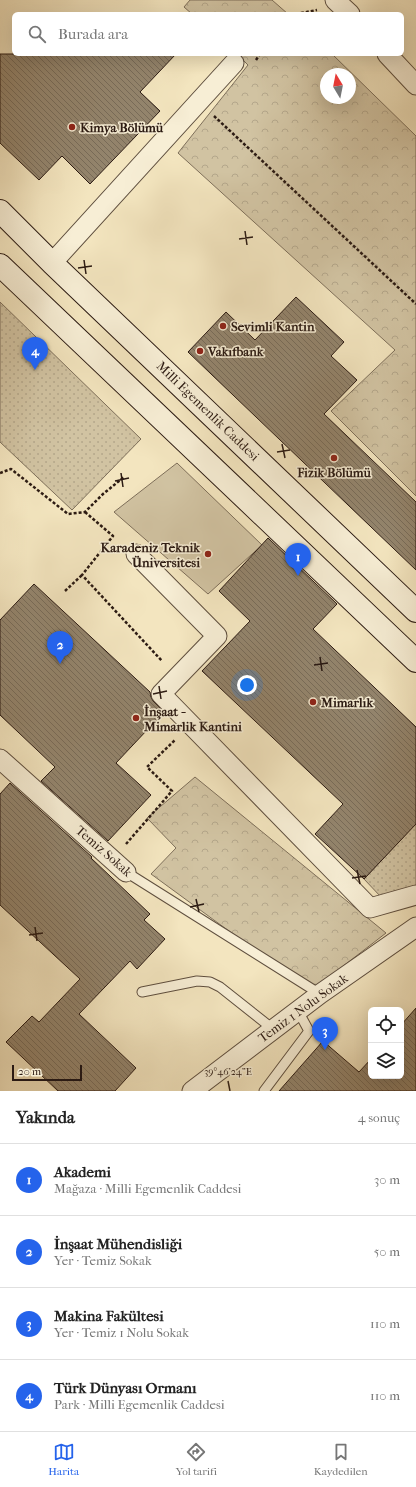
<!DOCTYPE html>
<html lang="tr">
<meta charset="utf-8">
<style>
body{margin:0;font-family:"IM FELL French Canon",serif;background:#f2f2f2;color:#222}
.controls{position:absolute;right:12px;bottom:12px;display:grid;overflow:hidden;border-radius:6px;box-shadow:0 4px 16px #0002}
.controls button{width:36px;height:36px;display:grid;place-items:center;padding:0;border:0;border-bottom:1px solid #e0e0e0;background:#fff;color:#222;font:20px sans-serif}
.compass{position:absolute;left:320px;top:68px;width:36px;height:36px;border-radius:50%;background:#fff;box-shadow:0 4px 16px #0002;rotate:350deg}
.scale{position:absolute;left:12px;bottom:10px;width:70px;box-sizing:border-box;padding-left:4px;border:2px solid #2c1b13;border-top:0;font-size:11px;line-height:14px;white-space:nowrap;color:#2c1b13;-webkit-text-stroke:3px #f7eed5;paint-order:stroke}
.you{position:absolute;left:247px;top:685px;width:14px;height:14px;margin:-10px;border:3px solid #fff;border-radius:50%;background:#1a73e8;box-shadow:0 0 0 6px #1a73e833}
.badge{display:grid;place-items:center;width:26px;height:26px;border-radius:50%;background:#2563eb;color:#fff;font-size:13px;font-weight:700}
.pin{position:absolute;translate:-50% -33px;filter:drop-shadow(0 1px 2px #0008)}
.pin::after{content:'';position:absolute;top:21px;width:14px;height:12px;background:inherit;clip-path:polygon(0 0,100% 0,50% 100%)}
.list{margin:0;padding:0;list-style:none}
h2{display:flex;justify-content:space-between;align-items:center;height:52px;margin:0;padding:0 16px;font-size:17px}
h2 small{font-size:13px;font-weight:400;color:#767676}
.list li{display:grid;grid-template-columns:26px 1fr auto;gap:12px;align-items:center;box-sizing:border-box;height:72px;padding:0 16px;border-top:1px solid #e0e0e0}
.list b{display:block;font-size:15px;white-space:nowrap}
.list p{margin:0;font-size:13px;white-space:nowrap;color:#767676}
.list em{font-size:13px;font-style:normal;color:#767676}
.icon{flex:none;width:22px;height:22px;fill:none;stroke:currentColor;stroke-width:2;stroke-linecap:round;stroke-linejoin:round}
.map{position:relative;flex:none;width:416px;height:1091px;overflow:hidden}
.search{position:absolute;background:#fff;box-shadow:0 4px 16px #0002;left:12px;right:12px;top:12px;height:44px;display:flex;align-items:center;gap:10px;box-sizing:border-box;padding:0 14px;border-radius:6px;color:#767676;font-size:15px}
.sheet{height:340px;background:#fff}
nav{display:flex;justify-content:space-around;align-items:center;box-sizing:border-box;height:56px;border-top:1px solid #e0e0e0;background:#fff;font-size:11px;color:#767676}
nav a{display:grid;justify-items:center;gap:2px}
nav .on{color:#2563eb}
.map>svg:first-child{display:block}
</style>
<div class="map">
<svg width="416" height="1091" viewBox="0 0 416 1091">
<defs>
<pattern id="forest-crowns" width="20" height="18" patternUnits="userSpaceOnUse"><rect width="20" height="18" fill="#d1c3a2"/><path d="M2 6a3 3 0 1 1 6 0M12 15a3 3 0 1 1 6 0" fill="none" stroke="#b4a78b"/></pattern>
<pattern id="garden-dots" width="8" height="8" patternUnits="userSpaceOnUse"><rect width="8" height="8" fill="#d1c3a2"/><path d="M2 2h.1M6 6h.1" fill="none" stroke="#b4a78b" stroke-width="1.8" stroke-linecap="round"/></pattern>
<pattern id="building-back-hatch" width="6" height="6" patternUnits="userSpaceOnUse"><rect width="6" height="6" fill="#93846c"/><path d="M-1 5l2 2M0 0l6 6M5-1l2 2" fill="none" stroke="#786b58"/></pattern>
</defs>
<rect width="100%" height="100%" fill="#f3e5bf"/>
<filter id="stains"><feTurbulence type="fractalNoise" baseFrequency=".005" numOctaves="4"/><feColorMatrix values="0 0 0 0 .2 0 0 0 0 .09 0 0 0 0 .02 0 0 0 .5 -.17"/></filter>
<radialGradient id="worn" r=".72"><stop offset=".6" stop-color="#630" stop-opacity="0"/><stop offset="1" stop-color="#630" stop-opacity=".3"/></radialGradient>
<!-- grass -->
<path fill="#d1c3a2" stroke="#7e6f5a" d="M 177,463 L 262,545 L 208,594 L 114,512 Z"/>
<!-- forest -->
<path fill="url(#forest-crowns)" stroke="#7e6f5a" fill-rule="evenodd" d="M 190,0 L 272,0 L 288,14 L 192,14 L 184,7 Z
M 237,54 L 332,54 L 416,136 L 416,496 L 331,411 L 395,350 L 178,153 L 248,65 ZM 326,74 L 350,74 L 350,98 L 326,98 Z
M 195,777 L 386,933 L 311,991 L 151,874 L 176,848 L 147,818 Z"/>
<!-- garden -->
<path fill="url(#garden-dots)" stroke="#7e6f5a" d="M 0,302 L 141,439 L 72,510 L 0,442 Z
M 416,802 L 416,887 L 381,897 L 364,879 L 408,832 Z"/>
<!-- building -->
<path fill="url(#building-back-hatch)" stroke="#2c1b13" d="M 0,54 L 176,54 L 140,92 L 160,111 L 90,184 L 62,156 L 39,180 L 0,143 Z
M 296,297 L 344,342 L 331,356 L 357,380 L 324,414 L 416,502 L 416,570 L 188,352 L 226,312 L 255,340 Z
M 268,538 L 337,604 L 313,629 L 416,727 L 416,824 L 364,879 L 315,834 L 343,804 L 202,671 L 250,621 L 219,591 Z
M 34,584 L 150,692 L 151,697 L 153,701 L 164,712 L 116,763 L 151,795 L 108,841 L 41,781 L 55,767 L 0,715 L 0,620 Z
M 10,783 L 92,857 L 91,858 L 150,914 L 144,920 L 165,939 L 137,969 L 130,961 L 79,1014 L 136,1068 L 115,1091 L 58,1091 L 6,1042 L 32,1016 L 39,1022 L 80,979 L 0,905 L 0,794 Z
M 416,1008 L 416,1091 L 279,1091 L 323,1041 L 359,1072 L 371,1059 L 371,1076 L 401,1076 L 401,1025 Z"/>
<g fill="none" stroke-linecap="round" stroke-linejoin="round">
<defs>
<path id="lane" d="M 126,872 L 320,994
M 142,992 L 197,981 L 210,982 L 220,987 L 273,1029
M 264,1091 L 309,1031 L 298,1011"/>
<path id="street" d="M 335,0 L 350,14
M 387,54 L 416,85
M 52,263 L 234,63
M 136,554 L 217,636 L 161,694 L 370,908 L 416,895
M 0,759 L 126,872
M 192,1091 L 320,994 L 416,927"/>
<path id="secondary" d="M 0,211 L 52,263 L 416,611
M 0,265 L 416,661"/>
</defs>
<!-- lane casing -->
<use href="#lane" stroke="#5e4e3e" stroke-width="11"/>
<!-- street casing -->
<use href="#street" stroke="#5e4e3e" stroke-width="21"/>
<!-- secondary casing -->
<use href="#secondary" stroke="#2c1b13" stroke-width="24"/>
<!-- path -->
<path stroke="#2c1b13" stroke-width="2.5" stroke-dasharray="3 2" stroke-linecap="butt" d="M 296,14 L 317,10
M 256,60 L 260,54
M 214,116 L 416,304
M 0,473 L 11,469 L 68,514 L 85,512 L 103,494 L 124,477
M 85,512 L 113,536 L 82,575 L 162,661
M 65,591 L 82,575
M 126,844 L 172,791 L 147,767 L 175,740"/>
<!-- lane -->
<use href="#lane" stroke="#f7eed5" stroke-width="9"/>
<!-- street -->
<use href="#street" stroke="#f7eed5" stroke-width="19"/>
<!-- secondary -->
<use href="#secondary" stroke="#f7eed5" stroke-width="22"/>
</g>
<!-- ticks -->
<path fill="none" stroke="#2c1b13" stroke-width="1.5" d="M 245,231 L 247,245M 239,239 L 253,237M 84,260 L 86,274M 78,268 L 92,266M 282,444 L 285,458M 277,452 L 290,450M 121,473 L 123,487M 115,481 L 129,478M 320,657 L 322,671M 314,665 L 328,663M 159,686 L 161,699M 153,694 L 167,691M 357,870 L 360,884M 352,878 L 366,876M 196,899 L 199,912M 190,907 L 204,904M 35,927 L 37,941M 29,935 L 43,933M 228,1081 L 230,1091"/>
<!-- markers -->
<g fill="#8f2418" stroke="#f7eed5" stroke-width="1.5">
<circle cx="72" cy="127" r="4"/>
<circle cx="223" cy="326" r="4"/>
<circle cx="200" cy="351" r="4"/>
<circle cx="334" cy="458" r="4"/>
<circle cx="208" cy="554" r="4"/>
<circle cx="313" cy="702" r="4"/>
<circle cx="136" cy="718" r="4"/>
</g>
<g text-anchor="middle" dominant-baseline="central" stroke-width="3" stroke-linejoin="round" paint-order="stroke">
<!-- poi labels -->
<g font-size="13" font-weight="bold" fill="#2c1b13" stroke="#f7eed5" text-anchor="start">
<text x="80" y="127">Kimya Bölümü</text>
<text x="231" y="326">Sevimli Kantin</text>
<text x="208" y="351">Vakıfbank</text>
<text x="334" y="472" text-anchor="middle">Fizik Bölümü</text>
<text x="200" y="547" text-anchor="end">Karadeniz Teknik<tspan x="200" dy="15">Üniversitesi</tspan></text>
<text x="321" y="702">Mimarlık</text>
<text x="144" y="711">İnşaat -<tspan x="144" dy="15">Mimarlik Kantini</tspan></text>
</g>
<!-- street labels -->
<g font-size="13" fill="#2c1b13" stroke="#f7eed5">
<text transform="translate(208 411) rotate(44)">Milli Egemenlik Caddesi</text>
<text transform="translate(104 851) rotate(41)">Temiz Sokak</text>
<text transform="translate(303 1008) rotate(-36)">Temiz 1 Nolu Sokak</text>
</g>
</g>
<g font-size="10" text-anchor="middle" fill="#2c1b13" stroke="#f7eed5" stroke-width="3" stroke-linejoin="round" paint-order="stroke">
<text x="228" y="1075">39°46'24"E</text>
</g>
<rect width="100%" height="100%" filter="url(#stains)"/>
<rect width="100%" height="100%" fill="url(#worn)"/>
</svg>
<div class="controls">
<button><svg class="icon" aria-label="locate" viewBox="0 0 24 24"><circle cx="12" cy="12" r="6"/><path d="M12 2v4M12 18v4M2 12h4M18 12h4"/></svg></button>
<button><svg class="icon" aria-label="layers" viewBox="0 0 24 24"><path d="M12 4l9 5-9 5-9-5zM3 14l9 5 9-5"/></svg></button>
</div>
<svg class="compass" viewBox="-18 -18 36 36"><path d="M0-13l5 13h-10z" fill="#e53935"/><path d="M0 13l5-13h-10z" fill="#767676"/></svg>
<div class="scale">20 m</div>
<div class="you"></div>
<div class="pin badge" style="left:298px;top:576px">1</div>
<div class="pin badge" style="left:60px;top:664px">2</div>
<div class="pin badge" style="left:325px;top:1050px">3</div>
<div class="pin badge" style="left:35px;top:370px">4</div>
<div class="search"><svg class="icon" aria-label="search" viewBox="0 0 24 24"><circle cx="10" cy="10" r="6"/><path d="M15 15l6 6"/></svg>Burada ara</div>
</div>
<section class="sheet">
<h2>Yakında<small>4 sonuç</small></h2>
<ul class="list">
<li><span class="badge">1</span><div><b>Akademi</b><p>Mağaza · Milli Egemenlik Caddesi</p></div><em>30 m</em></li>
<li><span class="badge">2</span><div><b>İnşaat Mühendisliği</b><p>Yer · Temiz Sokak</p></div><em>50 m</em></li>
<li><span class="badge">3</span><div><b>Makina Fakültesi</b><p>Yer · Temiz 1 Nolu Sokak</p></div><em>110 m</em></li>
<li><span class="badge">4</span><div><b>Türk Dünyası Ormanı</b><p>Park · Milli Egemenlik Caddesi</p></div><em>110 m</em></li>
</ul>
</section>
<nav>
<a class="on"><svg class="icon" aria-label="map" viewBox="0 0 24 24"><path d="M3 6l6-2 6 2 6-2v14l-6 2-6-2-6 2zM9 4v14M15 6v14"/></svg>Harita</a>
<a><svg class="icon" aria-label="directions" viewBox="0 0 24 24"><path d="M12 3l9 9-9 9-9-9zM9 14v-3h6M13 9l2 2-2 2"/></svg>Yol tarifi</a>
<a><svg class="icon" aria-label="saved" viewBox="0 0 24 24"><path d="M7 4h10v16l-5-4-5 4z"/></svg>Kaydedilen</a>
</nav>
